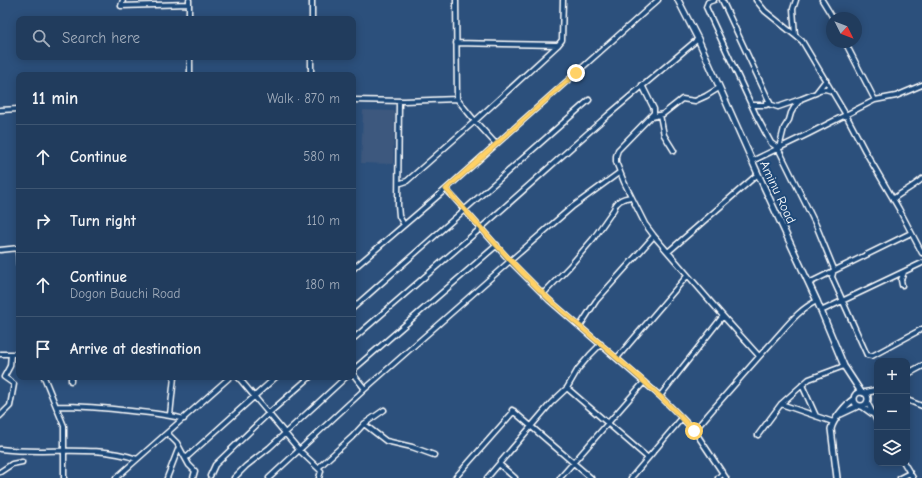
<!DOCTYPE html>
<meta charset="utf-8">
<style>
body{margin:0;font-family:"Comic Neue",sans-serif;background:#2d4766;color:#f1f3f6}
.controls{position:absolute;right:12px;bottom:12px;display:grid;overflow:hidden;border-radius:8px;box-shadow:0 2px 10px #0003}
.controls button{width:36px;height:36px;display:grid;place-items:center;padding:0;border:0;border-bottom:1px solid #3e5672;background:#213c5d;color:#f1f3f6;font:20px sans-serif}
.compass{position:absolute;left:826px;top:12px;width:36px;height:36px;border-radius:50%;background:#213c5d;box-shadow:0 2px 10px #0003;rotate:132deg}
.stop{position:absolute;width:12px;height:12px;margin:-9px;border:3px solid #ffd166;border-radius:50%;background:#fff}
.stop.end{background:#ffd166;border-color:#fff;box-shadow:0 1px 4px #0008}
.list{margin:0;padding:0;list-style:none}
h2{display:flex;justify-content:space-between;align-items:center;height:52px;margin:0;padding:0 16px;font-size:17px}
h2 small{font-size:13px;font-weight:400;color:#a2adbc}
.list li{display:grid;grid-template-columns:26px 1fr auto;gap:12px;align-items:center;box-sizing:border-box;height:64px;padding:0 16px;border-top:1px solid #3e5672}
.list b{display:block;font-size:15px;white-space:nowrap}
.list p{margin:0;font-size:13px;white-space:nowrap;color:#a2adbc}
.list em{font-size:13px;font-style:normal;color:#a2adbc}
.icon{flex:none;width:22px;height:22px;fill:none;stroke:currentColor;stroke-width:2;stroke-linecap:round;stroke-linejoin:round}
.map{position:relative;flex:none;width:922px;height:478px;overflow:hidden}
.search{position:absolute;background:#213c5d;box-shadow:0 2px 10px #0003;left:16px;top:16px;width:340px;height:44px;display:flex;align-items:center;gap:10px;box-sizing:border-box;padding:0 14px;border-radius:8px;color:#a2adbc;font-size:15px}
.panel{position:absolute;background:#213c5d;box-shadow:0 2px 10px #0003;left:16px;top:72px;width:340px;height:308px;border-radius:8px}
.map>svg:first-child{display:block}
</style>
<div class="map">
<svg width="922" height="478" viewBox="0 0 922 478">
<rect width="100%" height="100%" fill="#2c507c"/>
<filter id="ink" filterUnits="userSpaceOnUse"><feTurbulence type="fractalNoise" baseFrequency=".025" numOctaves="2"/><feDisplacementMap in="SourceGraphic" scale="8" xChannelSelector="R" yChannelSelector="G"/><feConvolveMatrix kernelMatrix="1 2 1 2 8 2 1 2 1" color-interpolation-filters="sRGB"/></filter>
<g filter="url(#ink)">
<!-- built -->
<path fill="#3c587e" d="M 363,110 L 395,111 L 393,164 L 361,163 Z"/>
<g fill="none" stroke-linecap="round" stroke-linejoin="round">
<defs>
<path id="minor" d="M 123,0 L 121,6 L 189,4
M 189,0 L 189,19
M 456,0 L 457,99 L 475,121 L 496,144
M 714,0 L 708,2 L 706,7 L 756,115 L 771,143 L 778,148 L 816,225 L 834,269 L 832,277 L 867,355 L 872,356 L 922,329
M 722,0 L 771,105
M 756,0 L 765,11 L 802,41 L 846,115 L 865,151 L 899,209 L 922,253
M 822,0 L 833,18
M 312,19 L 312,0
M 795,35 L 793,9 L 796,0
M 845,42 L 875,100
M 456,43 L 558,45
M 190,57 L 190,75
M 311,75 L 311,57
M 642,85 L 654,109 L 654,113 L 618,150 L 616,156 L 616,162 L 624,182 L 645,224 L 654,236 L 723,316 L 759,356
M 819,90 L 825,89 L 832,91
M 353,100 L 404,101 L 457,99
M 399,101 L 398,205 L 399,216 L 404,225
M 752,105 L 766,105 L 766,103 L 778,107 L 801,99
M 0,110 L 19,109
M 660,115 L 664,135 L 674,151
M 652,117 L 663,114 L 682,99 L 695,101 L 706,96 L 719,88
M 779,148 L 784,128 L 789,120 L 791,113 L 795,106 L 801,99 L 816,93 L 826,80
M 752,161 L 808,134 L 875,100 L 896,96 L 922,85
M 399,183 L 401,183 L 407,181 L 475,121 L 558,45 L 562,40 L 563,0
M 446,189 L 510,261 L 549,300 L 660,396 L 682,418 L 696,433 L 726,478
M 893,199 C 902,192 913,187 922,179
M 18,249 L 19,264
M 0,250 L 19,248
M 668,252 L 758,174
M 353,269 L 446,189 L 658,0
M 809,283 L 911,233
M 902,285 L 901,280 L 904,272
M 543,294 L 569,267 L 593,239 L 614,209 C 616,201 623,198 631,197
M 353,308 L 589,100
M 821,311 L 922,263
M 580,326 L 596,301 L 654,236
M 353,339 L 481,228 L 607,116 L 698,39
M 0,354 L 19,354
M 617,358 L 687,276
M 353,370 L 497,245
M 353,374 L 365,389
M 44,377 L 64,426 L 64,478
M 238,377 L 300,451 L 319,469 L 321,471 L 319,478
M 71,381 L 71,377
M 802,385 L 816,416
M 567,388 L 648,458
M 660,396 L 723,316
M 907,400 L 922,406
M 867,402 L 877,421
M 781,404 L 833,422
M 57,406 C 82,406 106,408 131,411 C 149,413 166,414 184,419
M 861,406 L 872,414
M 512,410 L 591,478
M 170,415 L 174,377
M 0,416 L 10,406 L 14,384 L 4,377 L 10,366 L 11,354
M 364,424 L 384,410
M 694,431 C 721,400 747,370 774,340 C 787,326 799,309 817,301
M 167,433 L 177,443 L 189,465 L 195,471 L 193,478
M 758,435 L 781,404 L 809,379 L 844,366
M 0,449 C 45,455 93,444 137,459
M 186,458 L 276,377
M 904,463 L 913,478
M 499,464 L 515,478
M 318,468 L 352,437 L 364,424 L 386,441 L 412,447 L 434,455
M 0,472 L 12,464 L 22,462
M 210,476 L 215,465 L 269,413 L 310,377
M 116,478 L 230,377
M 167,478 L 179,447
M 234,478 L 246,466 L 269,448 L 346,377
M 269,478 L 365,389 L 510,261 L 572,207 L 620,172
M 455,478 L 514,411
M 487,478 L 551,403 L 567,388 L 578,369 L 590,355 L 601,344
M 560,478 L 644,382
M 631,478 L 682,418
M 718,478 L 723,473
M 900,478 L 910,473"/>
<path id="tertiary" d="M 678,0 L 698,39 L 758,174 L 817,301 L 844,366 L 861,392
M 907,374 L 922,366
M854 399a7 7 0 1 1 14 0a7 7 0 1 1-14 0Z
M 864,393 L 877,390
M 841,414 L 858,406
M 837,478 L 831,429 C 833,420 846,404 854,399"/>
</defs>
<!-- minor casing -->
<use href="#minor" stroke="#fff" stroke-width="7"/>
<!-- tertiary casing -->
<use href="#tertiary" stroke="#fff" stroke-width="8"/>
<!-- minor -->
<use href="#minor" stroke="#1f4a7a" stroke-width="4"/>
<!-- tertiary -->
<use href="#tertiary" stroke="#1f4a7a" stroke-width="5"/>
</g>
</g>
<g fill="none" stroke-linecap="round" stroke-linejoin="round" filter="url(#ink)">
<!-- route -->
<path stroke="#ffd166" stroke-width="5" d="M 576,73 L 446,189 C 480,226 513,266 550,300 C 598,344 651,383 694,431"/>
</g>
<g text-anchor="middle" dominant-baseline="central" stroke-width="4" stroke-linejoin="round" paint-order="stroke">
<!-- street labels -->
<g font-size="13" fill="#fff" stroke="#1f4a7a">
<text transform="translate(778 192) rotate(65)">Aminu Road</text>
</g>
</g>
</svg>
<div class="controls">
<button>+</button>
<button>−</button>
<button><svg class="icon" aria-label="layers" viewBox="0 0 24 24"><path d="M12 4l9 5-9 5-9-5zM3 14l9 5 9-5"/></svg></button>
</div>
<svg class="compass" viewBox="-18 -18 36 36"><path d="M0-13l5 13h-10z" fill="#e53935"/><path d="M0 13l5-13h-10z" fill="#a2adbc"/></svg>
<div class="stop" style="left:694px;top:431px"></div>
<div class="stop end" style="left:576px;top:73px"></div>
<div class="search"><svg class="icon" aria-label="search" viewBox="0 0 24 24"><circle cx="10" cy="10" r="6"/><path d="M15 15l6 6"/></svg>Search here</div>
<section class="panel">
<h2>11 min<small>Walk · 870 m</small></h2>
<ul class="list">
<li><svg class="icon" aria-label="ahead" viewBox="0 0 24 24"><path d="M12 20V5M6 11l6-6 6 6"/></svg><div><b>Continue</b></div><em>580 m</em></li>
<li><svg class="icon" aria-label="right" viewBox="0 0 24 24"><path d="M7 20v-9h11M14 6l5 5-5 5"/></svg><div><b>Turn right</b></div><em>110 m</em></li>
<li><svg class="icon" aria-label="ahead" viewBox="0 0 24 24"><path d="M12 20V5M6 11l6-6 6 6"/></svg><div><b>Continue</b><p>Dogon Bauchi Road</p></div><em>180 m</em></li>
<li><svg class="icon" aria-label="arrive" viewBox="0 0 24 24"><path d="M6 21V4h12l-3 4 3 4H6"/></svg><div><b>Arrive at destination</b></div></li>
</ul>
</section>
</div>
